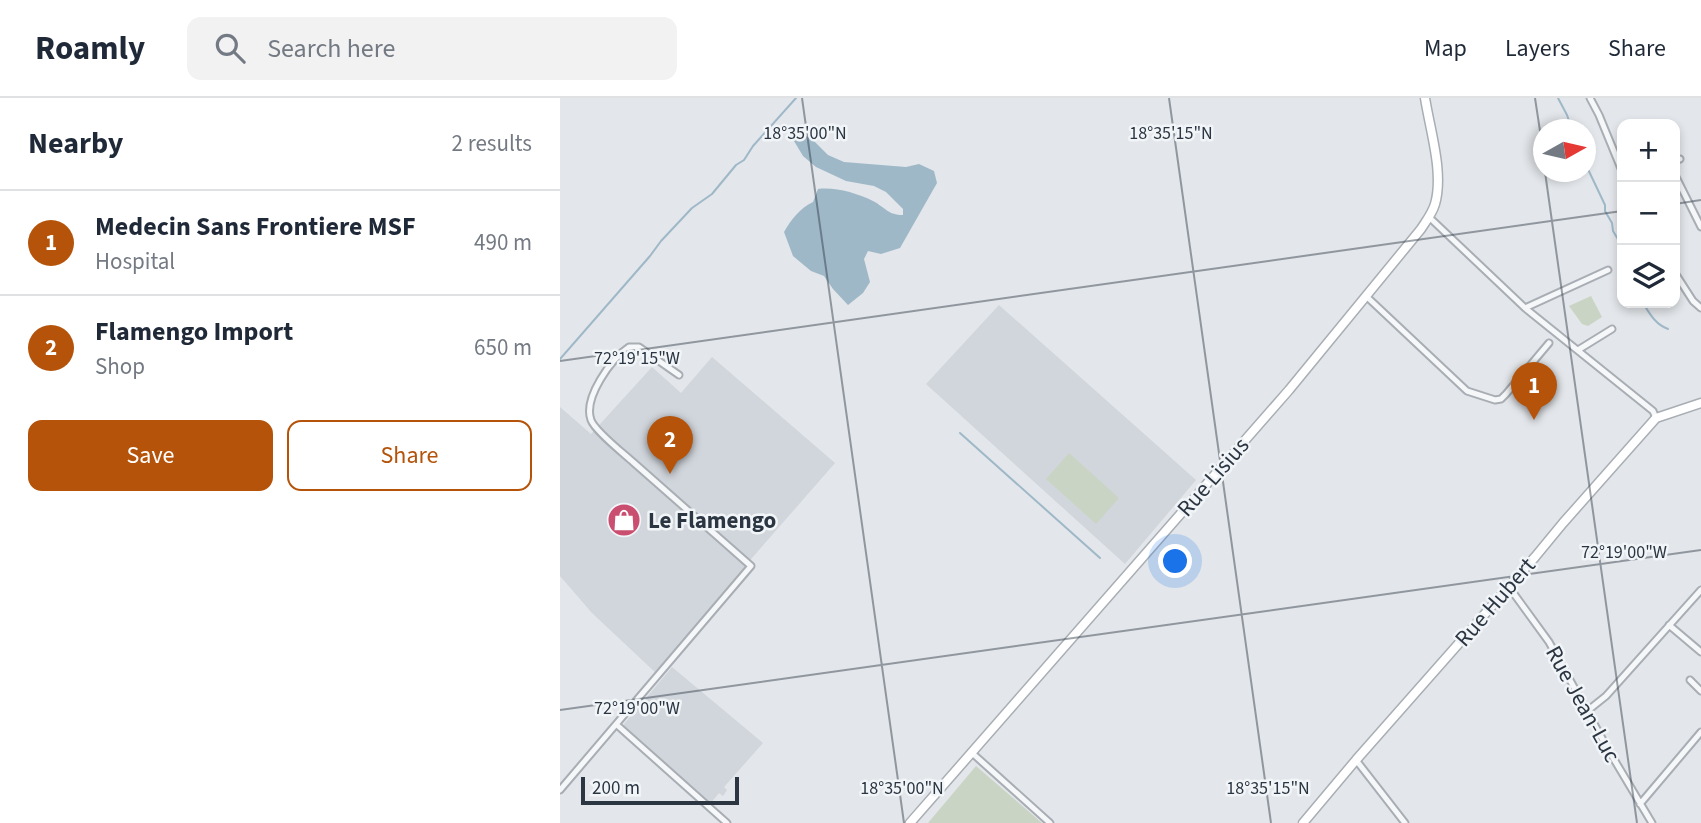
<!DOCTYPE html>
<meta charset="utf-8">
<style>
body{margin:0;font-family:"Source Sans 3",sans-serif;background:#f2f2f3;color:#1f2937}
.controls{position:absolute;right:21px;top:21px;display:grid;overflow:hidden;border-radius:14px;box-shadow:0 4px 10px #0003}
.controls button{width:63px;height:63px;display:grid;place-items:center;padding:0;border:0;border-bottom:2px solid #e0e1e3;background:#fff;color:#1f2937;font:35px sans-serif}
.compass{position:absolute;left:973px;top:21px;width:63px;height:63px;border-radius:50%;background:#fff;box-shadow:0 4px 10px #0003;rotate:82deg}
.scale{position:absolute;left:21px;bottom:18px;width:158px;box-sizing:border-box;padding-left:7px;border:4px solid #2b3642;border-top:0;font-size:19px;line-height:24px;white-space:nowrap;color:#2b3642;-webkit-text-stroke:5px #f2f5f8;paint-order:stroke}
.you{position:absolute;left:616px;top:464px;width:24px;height:24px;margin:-18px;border:5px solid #fff;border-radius:50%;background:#1a73e8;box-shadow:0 0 0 10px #1a73e833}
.badge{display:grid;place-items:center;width:46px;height:46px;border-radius:50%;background:#b45309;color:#fff;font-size:23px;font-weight:700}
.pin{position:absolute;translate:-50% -58px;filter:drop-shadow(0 2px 4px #0008)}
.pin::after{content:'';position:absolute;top:37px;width:24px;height:21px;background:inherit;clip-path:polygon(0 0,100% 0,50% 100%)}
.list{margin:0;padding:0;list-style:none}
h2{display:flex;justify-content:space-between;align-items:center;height:91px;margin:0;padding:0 28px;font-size:30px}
h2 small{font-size:23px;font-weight:400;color:#747a83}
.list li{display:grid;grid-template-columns:46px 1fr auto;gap:21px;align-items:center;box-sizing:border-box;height:105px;padding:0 28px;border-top:2px solid #e0e1e3}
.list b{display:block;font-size:26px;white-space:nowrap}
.list p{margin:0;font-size:23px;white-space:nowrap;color:#747a83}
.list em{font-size:23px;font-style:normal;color:#747a83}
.actions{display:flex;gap:14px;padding:21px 28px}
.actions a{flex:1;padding:16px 0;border:2px solid #b45309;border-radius:14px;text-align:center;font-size:24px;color:#b45309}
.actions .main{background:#b45309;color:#fff}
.icon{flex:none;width:38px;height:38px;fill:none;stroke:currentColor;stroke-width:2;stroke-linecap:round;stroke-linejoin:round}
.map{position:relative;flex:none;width:1141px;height:725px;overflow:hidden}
header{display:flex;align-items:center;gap:42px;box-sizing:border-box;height:98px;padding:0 35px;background:#fff;border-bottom:2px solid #e0e1e3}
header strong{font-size:33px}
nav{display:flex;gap:38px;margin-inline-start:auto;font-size:24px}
.search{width:490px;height:63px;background:#f2f2f3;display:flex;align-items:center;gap:18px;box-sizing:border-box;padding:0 24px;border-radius:14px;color:#747a83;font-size:26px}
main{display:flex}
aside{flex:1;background:#fff}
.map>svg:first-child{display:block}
</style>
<header>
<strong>Roamly</strong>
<div class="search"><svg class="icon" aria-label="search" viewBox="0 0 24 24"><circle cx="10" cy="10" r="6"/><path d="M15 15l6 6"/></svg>Search here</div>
<nav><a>Map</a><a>Layers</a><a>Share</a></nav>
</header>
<main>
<aside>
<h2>Nearby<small>2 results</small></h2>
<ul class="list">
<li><span class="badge">1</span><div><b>Medecin Sans Frontiere MSF</b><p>Hospital</p></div><em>490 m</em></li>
<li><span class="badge">2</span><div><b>Flamengo Import</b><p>Shop</p></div><em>650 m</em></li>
</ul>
<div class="actions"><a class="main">Save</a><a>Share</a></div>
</aside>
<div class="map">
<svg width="1141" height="725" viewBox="0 0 1141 725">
<rect width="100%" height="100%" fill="#e3e6ea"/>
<!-- built -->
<path fill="#d1d6dc" d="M 439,207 L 636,382 L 565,466 L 366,286 Z
M 152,259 L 275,365 L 192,460 L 97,576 L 32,515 L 0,478 L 0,309 L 31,336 L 92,269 L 121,295 Z
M 112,569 L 203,645 L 164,689 L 167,692 L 163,698 L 159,695 L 150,706 L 64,631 L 64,626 L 79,608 L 82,608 L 87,599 Z"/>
<!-- green -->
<path fill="#cad4c4" d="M 1031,198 L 1042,219 L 1028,228 L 1022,226 L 1009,208 Z
M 509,355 L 559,400 L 536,426 L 486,381 Z
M 416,668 L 482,725 L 368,725 Z"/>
<!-- water -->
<path fill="#9fb8c8" d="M 237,31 L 255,44 L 268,57 L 284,64 L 346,69 L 359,66 L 374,73 L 377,85 L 340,150 L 321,156 L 308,153 L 304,161 L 310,184 L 303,195 L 288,207 L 273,191 L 264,178 L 251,173 L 233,158 L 224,134 C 231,122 240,110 253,104 L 258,91 C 276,89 296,95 313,103 C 326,110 328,117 343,117 L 343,111 L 326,94 L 314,88 L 286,83 L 256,69 L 243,58 L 234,43 Z"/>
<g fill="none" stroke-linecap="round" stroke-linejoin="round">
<!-- stream -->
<path stroke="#9fb8c8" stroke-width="2" d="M 998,0 L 1007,17 L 1012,32
M 1026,67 L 1045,107 L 1045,113 L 1052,125 L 1053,133 L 1062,148 L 1062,155
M 1083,205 C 1090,216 1095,226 1108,231
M 0,261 L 90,158 L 101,143 L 132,110 L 152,96 L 176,67 L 184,62 L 193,48 L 236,0
M 400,335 L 540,460"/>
<defs>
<path id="street" d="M 1030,0 L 1039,17 L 1062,73
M 1115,63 L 1120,61
M 1115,77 L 1141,129
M 869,119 L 965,210 L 1093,313 L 1096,320
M 1115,175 L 1133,203 L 1141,210
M 806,198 L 907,293 L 935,302 L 941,301 L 946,296 L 989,245
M 965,210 L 1048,172
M 1018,252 L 1052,231
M 949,489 L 989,544 L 1049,653 L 1092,725
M 1109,527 L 1141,554
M 1130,582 L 1141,593
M 1026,614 L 1046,598 L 1141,492
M 57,627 L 167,725
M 411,654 L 490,725
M 796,662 L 845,725
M 0,692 L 191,468 C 152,434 113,399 73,364 C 63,355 35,333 31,322 C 23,300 51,261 69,249 L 79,249 L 119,277
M 1080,706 L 1141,634"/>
<path id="secondary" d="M 350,725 L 729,292 L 861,131 C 866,123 872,116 875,106 C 884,75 870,32 865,0
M 743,725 L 796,662 L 975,459 L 1003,425 L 1096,320 L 1141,305"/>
</defs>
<!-- street casing -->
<use href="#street" stroke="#a8aeb4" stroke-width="9"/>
<!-- secondary casing -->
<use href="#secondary" stroke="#a8aeb4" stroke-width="11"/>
<!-- street -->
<use href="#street" stroke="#f5f7f9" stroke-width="5"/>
<!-- secondary -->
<use href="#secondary" stroke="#fff" stroke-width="8"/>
</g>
<!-- ticks -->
<path fill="none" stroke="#2b3642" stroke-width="2" stroke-opacity="0.45" d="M 242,0 L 344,725M 609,0 L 711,725M 975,0 L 984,59M 985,74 L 1077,725M 1115,106 L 1141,102M 0,263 L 1062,113M 0,612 L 1141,452"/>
<!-- icons -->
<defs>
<symbol id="shop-disc" viewBox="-11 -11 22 22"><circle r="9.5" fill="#c94e6f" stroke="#f2f5f8"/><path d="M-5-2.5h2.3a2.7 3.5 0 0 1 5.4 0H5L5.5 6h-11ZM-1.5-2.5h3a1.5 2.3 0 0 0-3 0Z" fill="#fff"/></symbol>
</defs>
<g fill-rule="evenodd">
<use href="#shop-disc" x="45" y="403" width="38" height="38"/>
</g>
<g text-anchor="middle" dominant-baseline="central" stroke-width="5" stroke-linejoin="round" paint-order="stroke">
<!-- street labels -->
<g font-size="23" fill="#2b3642" stroke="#f2f5f8">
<text transform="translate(653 379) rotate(-49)">Rue Lisius</text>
<text transform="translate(935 504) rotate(-49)">Rue Hubert</text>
<text transform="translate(1023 606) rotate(61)">Rue Jean-Luc</text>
</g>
<!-- poi labels -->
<g font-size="23" font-weight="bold" fill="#2b3642" stroke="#f2f5f8" text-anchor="start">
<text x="88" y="422">Le Flamengo</text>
</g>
</g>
<g font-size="18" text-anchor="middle" fill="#2b3642" stroke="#f2f5f8" stroke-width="5" stroke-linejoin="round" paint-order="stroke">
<text x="245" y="41">18°35'00"N</text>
<text x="611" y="41">18°35'15"N</text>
<text x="77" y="266">72°19'15"W</text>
<text x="1064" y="460">72°19'00"W</text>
<text x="77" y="616">72°19'00"W</text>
<text x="342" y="696">18°35'00"N</text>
<text x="708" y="696">18°35'15"N</text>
</g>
</svg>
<div class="controls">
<button>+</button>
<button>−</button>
<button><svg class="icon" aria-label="layers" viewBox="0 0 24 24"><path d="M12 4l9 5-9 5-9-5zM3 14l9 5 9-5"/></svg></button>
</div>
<svg class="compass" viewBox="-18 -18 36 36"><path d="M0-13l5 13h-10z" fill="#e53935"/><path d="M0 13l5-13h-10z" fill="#747a83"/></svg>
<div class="scale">200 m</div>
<div class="you"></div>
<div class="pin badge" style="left:974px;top:322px">1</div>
<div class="pin badge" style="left:110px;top:376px">2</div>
</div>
</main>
